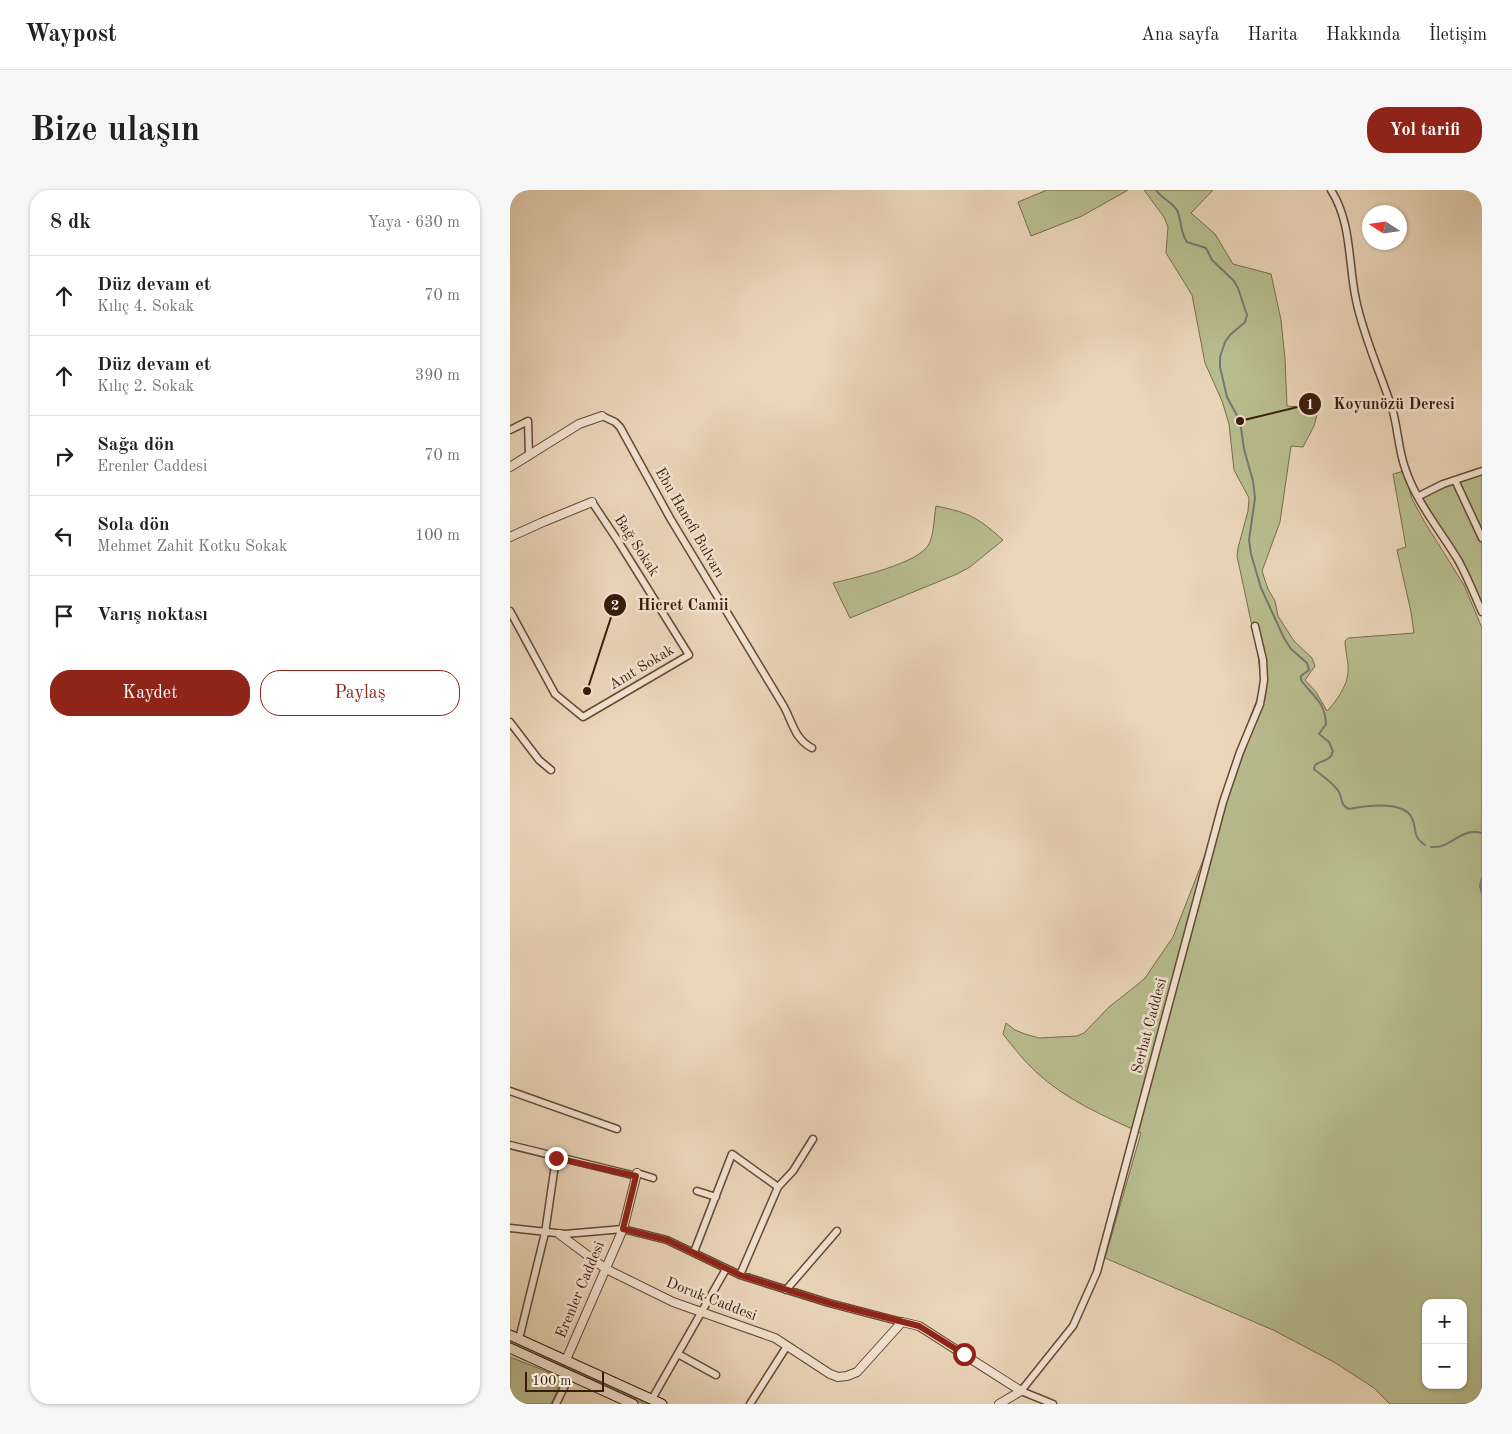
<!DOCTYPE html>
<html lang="tr">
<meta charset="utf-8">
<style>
body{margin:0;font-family:"Old Standard TT",serif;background:#f6f6f6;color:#202124}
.controls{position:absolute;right:15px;bottom:15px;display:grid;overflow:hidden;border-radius:10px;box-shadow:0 1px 4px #0004}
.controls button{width:45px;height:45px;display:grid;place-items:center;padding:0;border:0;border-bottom:1px solid #e0e0e0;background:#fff;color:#202124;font:25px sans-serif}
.compass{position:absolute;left:852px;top:15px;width:45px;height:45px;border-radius:50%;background:#fff;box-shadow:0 1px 4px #0004;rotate:282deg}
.scale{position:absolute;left:15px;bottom:12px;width:79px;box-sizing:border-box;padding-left:5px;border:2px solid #381b08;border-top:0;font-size:14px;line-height:18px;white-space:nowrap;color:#381b08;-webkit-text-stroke:4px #f2e4d2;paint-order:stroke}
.stop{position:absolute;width:15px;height:15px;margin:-11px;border:4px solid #8f2418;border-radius:50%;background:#fff}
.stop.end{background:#8f2418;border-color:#fff;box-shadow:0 1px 5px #0008}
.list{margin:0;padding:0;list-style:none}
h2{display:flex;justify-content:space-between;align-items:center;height:65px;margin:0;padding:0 20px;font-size:21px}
h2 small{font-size:16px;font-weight:400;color:#757577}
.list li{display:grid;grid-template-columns:32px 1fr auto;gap:15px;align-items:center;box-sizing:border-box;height:80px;padding:0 20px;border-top:1px solid #e0e0e0}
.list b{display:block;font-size:19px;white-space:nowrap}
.list p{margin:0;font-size:16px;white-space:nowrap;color:#757577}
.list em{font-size:16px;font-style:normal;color:#757577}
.actions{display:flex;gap:10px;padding:15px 20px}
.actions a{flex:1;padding:11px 0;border:1px solid #8f2418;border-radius:20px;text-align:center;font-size:18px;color:#8f2418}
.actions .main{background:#8f2418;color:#fff}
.icon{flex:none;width:28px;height:28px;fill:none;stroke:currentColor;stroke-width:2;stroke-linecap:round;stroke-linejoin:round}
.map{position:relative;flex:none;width:972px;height:1214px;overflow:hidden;border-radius:20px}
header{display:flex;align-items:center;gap:30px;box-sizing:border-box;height:70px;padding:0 25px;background:#fff;border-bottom:1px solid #e0e0e0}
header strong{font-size:24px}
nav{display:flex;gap:28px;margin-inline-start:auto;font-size:18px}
.intro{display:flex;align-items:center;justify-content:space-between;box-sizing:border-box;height:120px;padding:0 30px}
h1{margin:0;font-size:35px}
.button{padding:12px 22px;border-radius:20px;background:#8f2418;color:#fff;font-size:18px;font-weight:700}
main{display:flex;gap:30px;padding:0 30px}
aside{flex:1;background:#fff;border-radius:20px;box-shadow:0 1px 4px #0004}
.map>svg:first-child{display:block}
</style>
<header>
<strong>Waypost</strong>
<nav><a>Ana sayfa</a><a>Harita</a><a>Hakkında</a><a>İletişim</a></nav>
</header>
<div class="intro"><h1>Bize ulaşın</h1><a class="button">Yol tarifi</a></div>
<main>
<aside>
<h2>8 dk<small>Yaya · 630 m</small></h2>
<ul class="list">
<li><svg class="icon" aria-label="ahead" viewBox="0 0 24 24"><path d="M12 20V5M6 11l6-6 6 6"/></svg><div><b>Düz devam et</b><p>Kılıç 4. Sokak</p></div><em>70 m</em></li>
<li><svg class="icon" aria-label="ahead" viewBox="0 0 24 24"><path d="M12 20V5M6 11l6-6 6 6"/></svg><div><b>Düz devam et</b><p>Kılıç 2. Sokak</p></div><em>390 m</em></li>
<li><svg class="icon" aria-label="right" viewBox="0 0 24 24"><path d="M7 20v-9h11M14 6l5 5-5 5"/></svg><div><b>Sağa dön</b><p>Erenler Caddesi</p></div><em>70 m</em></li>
<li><svg class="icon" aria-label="left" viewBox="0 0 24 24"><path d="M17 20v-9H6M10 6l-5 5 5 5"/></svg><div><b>Sola dön</b><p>Mehmet Zahit Kotku Sokak</p></div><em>100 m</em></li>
<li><svg class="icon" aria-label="arrive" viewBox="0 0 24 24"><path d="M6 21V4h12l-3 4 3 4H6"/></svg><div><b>Varış noktası</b></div></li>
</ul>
<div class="actions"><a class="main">Kaydet</a><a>Paylaş</a></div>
</aside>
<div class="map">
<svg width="972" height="1214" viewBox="0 0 972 1214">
<rect width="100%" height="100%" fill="#ebd6ba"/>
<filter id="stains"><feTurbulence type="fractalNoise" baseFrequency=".004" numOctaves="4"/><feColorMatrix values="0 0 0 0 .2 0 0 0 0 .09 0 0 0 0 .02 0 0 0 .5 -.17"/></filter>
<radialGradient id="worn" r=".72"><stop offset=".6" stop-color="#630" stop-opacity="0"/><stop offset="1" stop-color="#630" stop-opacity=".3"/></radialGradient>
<!-- green -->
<path fill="#b8bd8f" stroke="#786c4c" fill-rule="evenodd" d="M 537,0 L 618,0 L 572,26 L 521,46 L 508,12 Z
M 634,0 L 703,0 L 681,23 L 705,44 L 723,74 L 761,84 L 771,130 L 775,169 L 777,216 L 809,218 L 804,236 L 793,257 L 781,256 L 770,332 L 752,381 L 758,399 L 765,411 L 768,426 L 784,451 L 802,468 L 805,476 L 795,490 L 806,502 L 817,521 C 826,512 837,496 838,483 C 839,472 835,461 835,451 L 838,448 L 904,443 L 901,422 L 887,360 L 896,357 L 883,284 L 894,281 L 902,309 L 914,331 L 954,395 L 972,438 L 972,1214 L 880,1214 L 864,1198 L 824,1172 L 763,1140 L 595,1068 L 631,943 C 594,926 556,910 526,882 C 514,871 503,857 493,844 L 496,833 L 505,840 L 515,844 L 529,848 L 567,846 L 574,843 L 599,817 L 627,795 L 635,788 L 663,747 L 697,660 L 710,611 L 724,568 L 748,507 L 751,493 L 748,464 L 727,366 L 728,358 L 738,321 L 739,308 L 724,280 L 719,234 L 712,211 L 695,173 L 682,105 L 656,63 L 658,37 L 654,27 ZM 916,1113 L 953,1113 L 953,1195 L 916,1195 Z
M 972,283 L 972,413 L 959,384 L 912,307 L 943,293 Z
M 426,316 C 460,323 467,327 493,350 L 460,377 L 447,384 L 340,428 L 323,393 C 343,388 409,374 419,354 C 424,345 424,326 426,316 Z
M 0,1151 L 138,1214 L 134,1214 L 69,1183 L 0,1153 Z
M 0,1167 L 53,1188 L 41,1214 L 0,1214 Z"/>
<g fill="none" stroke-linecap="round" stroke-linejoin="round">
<!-- stream -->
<path stroke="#757873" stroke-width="2" d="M 646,0 C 651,8 662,12 667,20 C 672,31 670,43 677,52 L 696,58 L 702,70 L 724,91 L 728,98 L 737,125 L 735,132 L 720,145 L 715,152 L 710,167 L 710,177 L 717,207 L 730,231 L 734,259 L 743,291 L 745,308 L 739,350 L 741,364 L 751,398 L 774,448 L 781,459 L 797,473 L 799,480 L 791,486 L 791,490 C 803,507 815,511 816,534 L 809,544 L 819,552 L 823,561 C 821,571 812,570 805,575 L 804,579 C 812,586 824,593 829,602 C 833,610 830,615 839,619 C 855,616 893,610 902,628 C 908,641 901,645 915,655
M 921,657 C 941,659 950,637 972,643
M 972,688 L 970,696 L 972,703"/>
<defs>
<path id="minor" d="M 821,0 C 842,33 838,73 846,110 C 854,148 870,182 882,218 C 888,238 888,258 895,278 C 906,312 930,340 948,370 C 957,386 964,404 972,422
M 92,226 L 105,232 L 110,237 L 160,328 L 273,515 C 282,530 284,549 302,558
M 0,240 L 18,231 L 19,266
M 945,290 L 972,348
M 909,306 L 933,294 L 972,281
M 0,421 L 45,504 L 73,527 L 179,465 L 108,351 L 82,312
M 0,532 L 29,570 L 41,580
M 0,901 L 107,939
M 0,955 L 126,986
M 127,983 L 143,988
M 187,1001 L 206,1007
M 0,1038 L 55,1044 L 113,1039 L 157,1050 L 230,1085 L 319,1113 L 392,1132
M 184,1062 L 222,964 L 268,997
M 230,1085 L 268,997 L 283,981 L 303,949
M 276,1100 L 327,1041
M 9,1149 L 35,1043 L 46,968
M 168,1164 L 206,1185
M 142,1209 L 216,1079
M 46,1214 L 60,1185
M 240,1214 L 277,1156
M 543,1214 L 511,1201 L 563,1136 L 587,1082 L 713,612 L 730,562 L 750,514 L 752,503 L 754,490 L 753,470 L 745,436"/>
<path id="tertiary" d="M 0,277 L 69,234 L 92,226
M 0,347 L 33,332 L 82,312
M 49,1044 L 96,1079 L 163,1112 L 265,1148 L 320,1184 L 328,1187 L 337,1186 L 347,1182 L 392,1132 L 409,1136 L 511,1201 L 489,1214
M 56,1170 L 113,1039 L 127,983"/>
<path id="secondary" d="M 0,1145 L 152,1214
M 0,1158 L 123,1214"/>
</defs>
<!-- minor casing -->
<use href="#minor" stroke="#654a34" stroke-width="9"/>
<!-- tertiary casing -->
<use href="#tertiary" stroke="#654a34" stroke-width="10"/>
<!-- secondary casing -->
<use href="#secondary" stroke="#381b08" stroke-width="11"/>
<!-- minor -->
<use href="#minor" stroke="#f2e4d2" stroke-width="6"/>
<!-- tertiary -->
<use href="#tertiary" stroke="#f2e4d2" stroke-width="8"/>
<!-- secondary -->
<use href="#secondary" stroke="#f2e4d2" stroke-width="9"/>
</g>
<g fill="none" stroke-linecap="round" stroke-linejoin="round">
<!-- route -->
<path stroke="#8f2418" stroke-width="6" d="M 46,968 L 126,986 L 113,1039 L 157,1050 L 230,1085 L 319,1113 L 409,1136 L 454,1164"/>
</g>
<g text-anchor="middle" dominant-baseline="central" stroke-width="5" stroke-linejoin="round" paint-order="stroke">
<!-- street labels -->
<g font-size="15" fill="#381b08" stroke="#f2e4d2">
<text transform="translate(179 333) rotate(60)">Ebu Hanefi Bulvarı</text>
<text transform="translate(126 356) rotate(57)">Bağ Sokak</text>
<text transform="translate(132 478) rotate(-31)">Anıt Sokak</text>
<text transform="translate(640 836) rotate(-75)">Serhat Caddesi</text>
<text transform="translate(71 1100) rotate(-67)">Erenler Caddesi</text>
<text transform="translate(201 1110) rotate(21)">Doruk Caddesi</text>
</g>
</g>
<!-- callouts -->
<path fill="none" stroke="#381b08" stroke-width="2" d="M730 231L800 214M77 501L105 415"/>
<g fill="#381b08" stroke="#f2e4d2" stroke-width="2">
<circle cx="730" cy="231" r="5"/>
<circle cx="77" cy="501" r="5"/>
<circle cx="800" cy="214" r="12"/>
<circle cx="105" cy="415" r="12"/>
</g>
<g font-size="15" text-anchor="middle" font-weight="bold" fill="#fff">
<text x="800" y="219">1</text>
<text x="105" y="420">2</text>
</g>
<g font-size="16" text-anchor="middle" font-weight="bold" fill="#381b08" stroke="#f2e4d2" stroke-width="5" stroke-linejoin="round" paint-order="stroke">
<text x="884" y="219">Koyunözü Deresi</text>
<text x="173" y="420">Hicret Camii</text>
</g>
<rect width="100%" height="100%" filter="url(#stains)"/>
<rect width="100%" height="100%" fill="url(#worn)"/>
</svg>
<div class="controls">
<button>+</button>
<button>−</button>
</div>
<svg class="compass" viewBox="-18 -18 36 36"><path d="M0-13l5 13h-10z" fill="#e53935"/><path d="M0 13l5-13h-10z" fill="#757577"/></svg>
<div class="scale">100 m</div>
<div class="stop" style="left:454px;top:1164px"></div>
<div class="stop end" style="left:46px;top:968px"></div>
</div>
</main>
